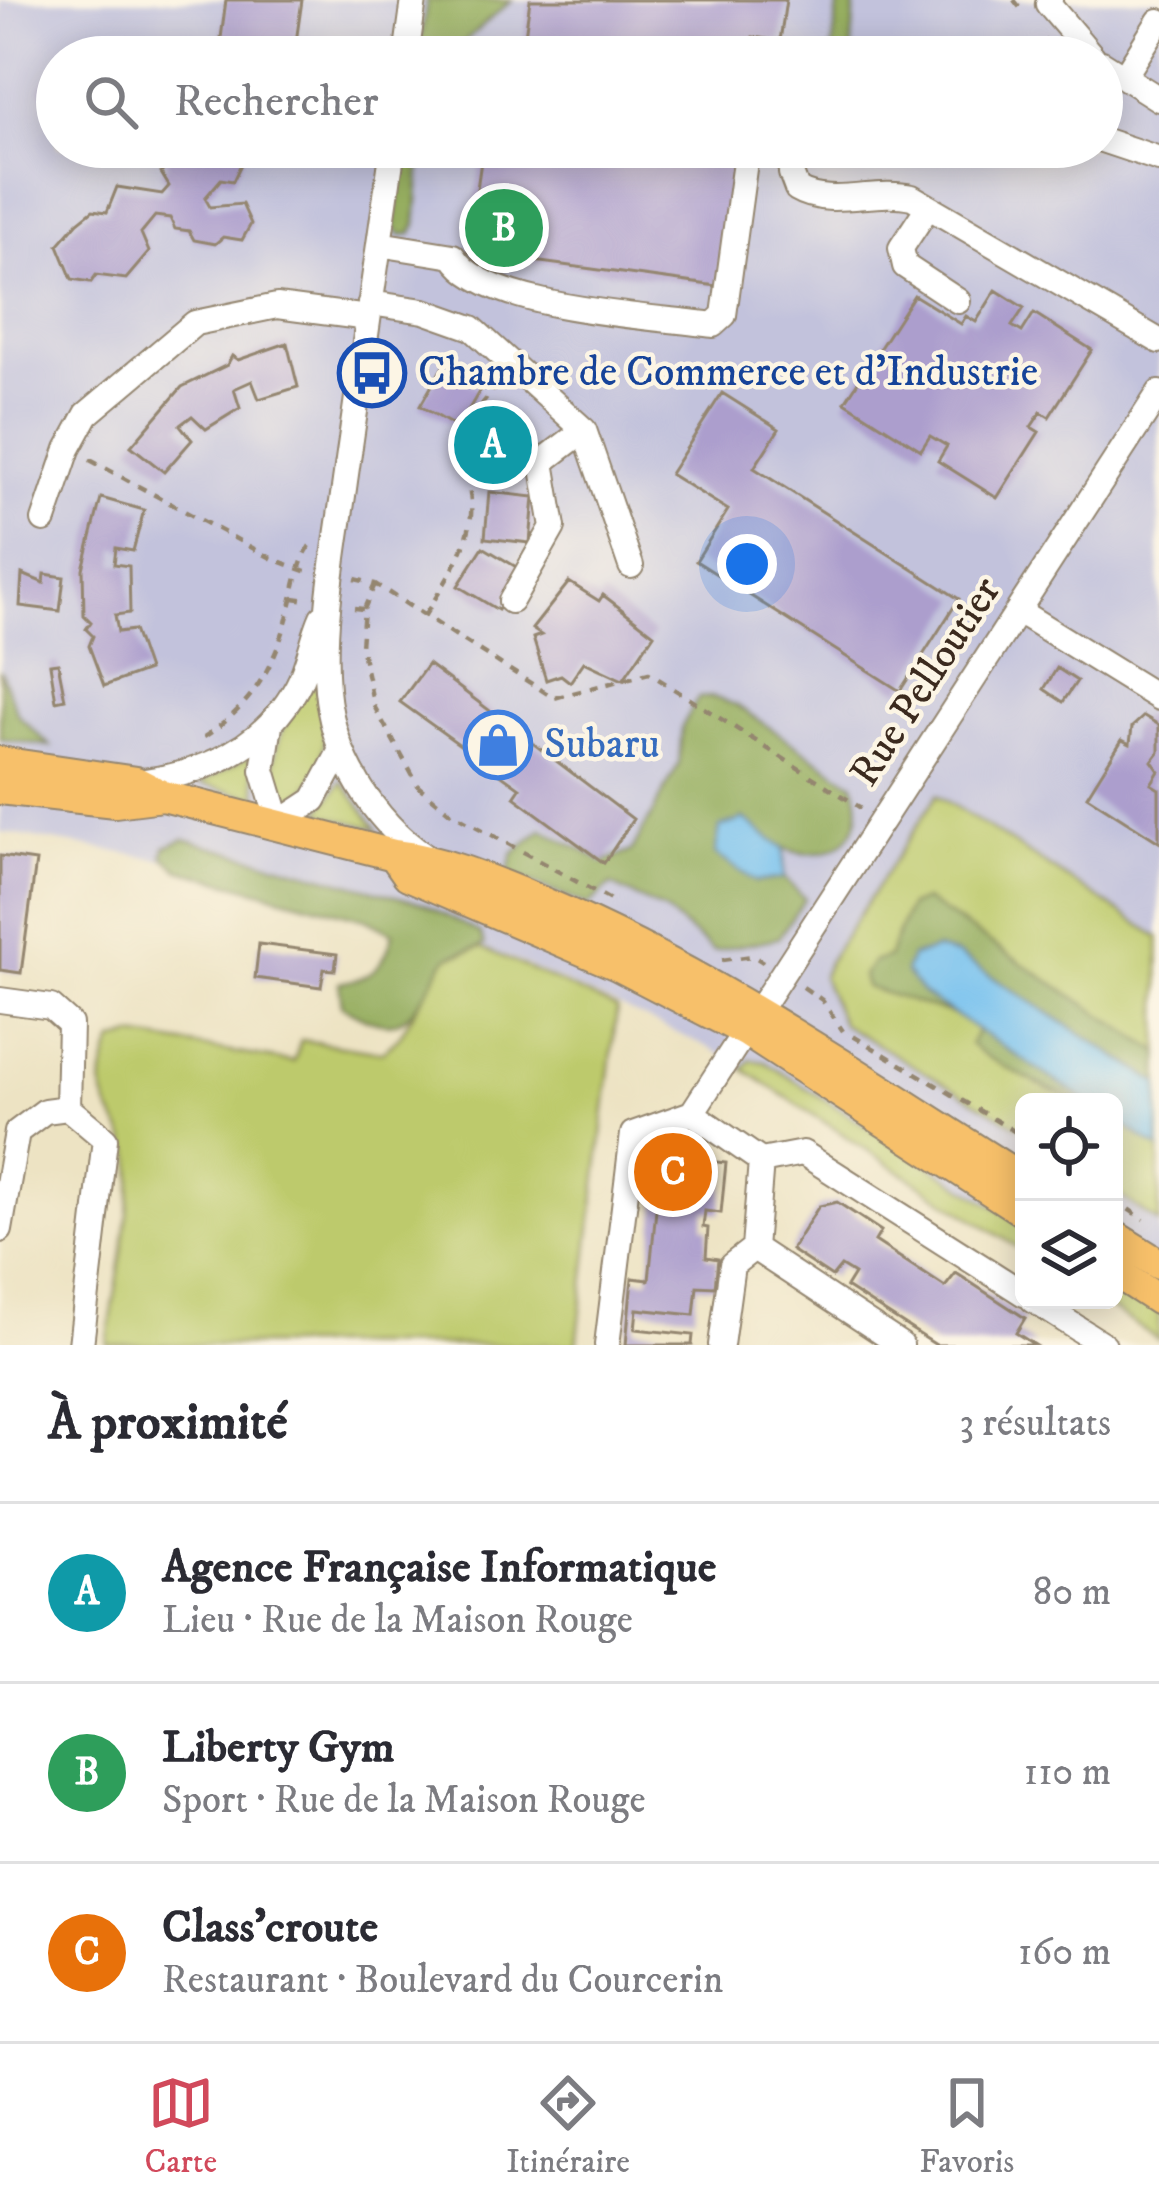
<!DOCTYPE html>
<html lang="fr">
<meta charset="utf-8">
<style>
body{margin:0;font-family:"IM FELL DW Pica",serif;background:#f2f2f3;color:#2b2b33}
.controls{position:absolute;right:36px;bottom:36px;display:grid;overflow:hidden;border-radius:18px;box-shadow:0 6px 30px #0003}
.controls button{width:108px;height:108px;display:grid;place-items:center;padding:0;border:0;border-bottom:3px solid #e1e1e2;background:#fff;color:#2b2b33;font:60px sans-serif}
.you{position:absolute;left:747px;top:564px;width:42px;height:42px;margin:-30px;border:9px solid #fff;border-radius:50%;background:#1a73e8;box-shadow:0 0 0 18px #1a73e833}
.badge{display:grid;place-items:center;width:78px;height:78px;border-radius:50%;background:#d1495b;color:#fff;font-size:39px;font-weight:700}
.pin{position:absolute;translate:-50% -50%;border:6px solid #fff;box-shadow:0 3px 12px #0006}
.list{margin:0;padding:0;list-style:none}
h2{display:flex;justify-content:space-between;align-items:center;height:156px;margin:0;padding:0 48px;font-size:51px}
h2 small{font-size:39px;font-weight:400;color:#7c7c81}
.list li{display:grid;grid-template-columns:78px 1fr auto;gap:36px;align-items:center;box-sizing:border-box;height:180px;padding:0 48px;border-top:3px solid #e1e1e2}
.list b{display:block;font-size:45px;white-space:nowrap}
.list p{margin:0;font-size:39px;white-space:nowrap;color:#7c7c81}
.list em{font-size:39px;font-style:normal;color:#7c7c81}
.icon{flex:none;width:66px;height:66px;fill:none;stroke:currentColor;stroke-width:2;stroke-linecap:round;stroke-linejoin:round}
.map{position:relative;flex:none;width:1159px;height:1345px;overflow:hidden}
.search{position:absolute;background:#fff;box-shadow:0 6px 30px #0003;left:36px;right:36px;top:36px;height:132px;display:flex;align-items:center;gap:30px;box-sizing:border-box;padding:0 42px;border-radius:66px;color:#7c7c81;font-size:45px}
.sheet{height:696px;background:#fff}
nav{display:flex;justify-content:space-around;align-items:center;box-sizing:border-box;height:168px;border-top:3px solid #e1e1e2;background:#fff;font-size:33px;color:#7c7c81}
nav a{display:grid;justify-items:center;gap:6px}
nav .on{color:#d1495b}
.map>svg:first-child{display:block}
</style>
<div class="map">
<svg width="1159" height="1345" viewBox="0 0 1159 1345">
<rect width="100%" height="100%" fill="#fcf5e5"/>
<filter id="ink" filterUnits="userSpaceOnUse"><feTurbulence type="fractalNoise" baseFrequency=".00833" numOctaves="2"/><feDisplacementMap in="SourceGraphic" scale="24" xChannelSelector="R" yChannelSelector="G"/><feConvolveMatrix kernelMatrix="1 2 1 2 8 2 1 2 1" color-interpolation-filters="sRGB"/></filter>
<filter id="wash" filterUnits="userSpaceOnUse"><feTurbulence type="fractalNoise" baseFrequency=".004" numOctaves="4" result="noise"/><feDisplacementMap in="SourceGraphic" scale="48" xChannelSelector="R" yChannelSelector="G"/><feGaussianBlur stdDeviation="2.7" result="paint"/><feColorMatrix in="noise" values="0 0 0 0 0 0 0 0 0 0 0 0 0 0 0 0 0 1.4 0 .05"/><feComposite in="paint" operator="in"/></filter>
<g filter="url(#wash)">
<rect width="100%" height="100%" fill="#ede3c3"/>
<!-- industrial -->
<path fill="#c2c2dc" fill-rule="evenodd" d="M 0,0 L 1159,0 L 1159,1340 L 1098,1300 L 1114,1300 L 1114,1102 L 1024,1102 L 1024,1252 L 712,1049 L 506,956 L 295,882 L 0,832 ZM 57,57 L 1102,57 L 1102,147 L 57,147 Z"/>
<!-- green -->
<path fill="#bdca6c" stroke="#7c7a45" stroke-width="3" d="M 316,675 C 323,723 338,771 290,802 C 251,766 293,708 316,675 Z
M 250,756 L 258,798 L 199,784 Z
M 342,781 L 377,829 L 319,813 Z
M 937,795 L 1159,937 L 1159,1223 L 1114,1192 L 1114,1102 L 1024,1102 L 1024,1130 L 842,1024 L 822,977 L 828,962 Z
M 481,947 L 617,1009 L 577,1345 L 107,1345 C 111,1315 137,1176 132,1157 C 118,1109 85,1101 114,1042 L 134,1036 L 294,1062 L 301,1040 L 382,1052 L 399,1037 L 446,958 Z
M 751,1060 L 765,1062 L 1024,1225 L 1024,1252 L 743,1069 Z
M 1114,1282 L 1159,1310 L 1159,1340 L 1098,1300 L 1114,1300 Z"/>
<!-- forest -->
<path fill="#96ae60" stroke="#686c3f" stroke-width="3" d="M 427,0 L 512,0 L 459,46 L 418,57 Z
M 839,0 L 855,0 L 851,57 L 831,57 Z
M 406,147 L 422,147 L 416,224 L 411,234 L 401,235 L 394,228 Z
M 0,670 L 18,715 L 50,746 L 0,739 Z
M 712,697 L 736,705 L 854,784 C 873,834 831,867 784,848 C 770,843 756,828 744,819 L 756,882 L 784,878 L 805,899 L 778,938 L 713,951 L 665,911 L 611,885 L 588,906 L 508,873 L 513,854 L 542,829 L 604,862 L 632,851 L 679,764 L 682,727 L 698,698 Z
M 184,839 L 422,903 L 480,933 L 485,944 C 474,950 459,951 449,957 C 442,962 437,974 433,981 C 403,1031 390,1034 342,1006 L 339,983 C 372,978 385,966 393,933 L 366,919 L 180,870 L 163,856 L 165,847 Z
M 924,900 L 1159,1052 L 1159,1083 L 958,955 L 935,949 L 911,957 L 923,994 L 955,1015 L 866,987 L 863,975 L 873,962 L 888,957 L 909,906 Z
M 978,1030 L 1088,1102 C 1068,1102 986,1059 970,1044 Z"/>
<!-- water -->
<path fill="#76c1ef" stroke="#587686" stroke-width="3" d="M 744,819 L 784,849 L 784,878 L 756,882 L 715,854 L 720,827 Z
M 935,949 L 958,955 L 1159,1084 L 1159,1149 L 1114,1119 L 1114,1102 L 1088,1102 L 923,994 L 905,972 L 911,957 Z"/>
<g id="blocks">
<!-- building -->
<path fill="#ac9ecd" d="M 226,0 L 302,0 L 294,56 L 220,46 Z
M 530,0 L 786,0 L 780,41 L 753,37 L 750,57 L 522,57 Z
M 57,65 L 57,127 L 40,88 Z
M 141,147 L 249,147 L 233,181 L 221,179 L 205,198 L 210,207 L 242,204 L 251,224 L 242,240 L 223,237 L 215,244 L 194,240 L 189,231 L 175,229 L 170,218 L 155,216 L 141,233 L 149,252 L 126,279 L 96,275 L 91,282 L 72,279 L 58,245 L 78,222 L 93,210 L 107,212 L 117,187 L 162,194 L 169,186 L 161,173 L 168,165 L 164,153 Z
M 483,147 L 737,147 L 717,286 L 468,252 Z
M 996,290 L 1024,308 L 1012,326 L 1022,332 L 1034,313 L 1092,350 L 1049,417 L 1041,412 L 1031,427 L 1039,432 L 997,498 L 938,461 L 947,446 L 930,436 L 921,450 L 845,402 L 914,295 L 961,324 L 966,316 L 976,322 Z
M 287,343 L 298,387 L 259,399 L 252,381 L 234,389 L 240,408 L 206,429 L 192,416 L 180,425 L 192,440 L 164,472 L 131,446 L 182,387 L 227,365 L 232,356 L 238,360 Z
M 442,368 L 480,390 L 458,428 L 420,406 Z
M 722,393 L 779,429 L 754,468 L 959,599 L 900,691 L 696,561 L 728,510 L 670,474 Z
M 502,414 L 523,455 L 484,475 L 463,435 Z
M 489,492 L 534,497 L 530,543 L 485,538 Z
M 101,498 L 144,510 L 133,551 L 116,548 L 114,564 L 129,566 L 130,613 L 115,615 L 118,632 L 134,630 L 148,670 L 104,686 L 89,646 L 93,636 L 86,629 L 91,622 L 84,615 L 83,569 Z
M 483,547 L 523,571 L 498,610 L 458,586 Z
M 22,574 L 44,583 L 45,574 L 64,577 L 60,611 L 20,606 Z
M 569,582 L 599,601 L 603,595 L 654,634 L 623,680 L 584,662 L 570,682 L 561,675 L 546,680 L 533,638 L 541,635 L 532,629 Z
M 58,663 L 65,699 L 56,701 L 50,664 Z
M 428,664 L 633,819 L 604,863 L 514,797 L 520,788 L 400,702 Z
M 1057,668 L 1077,681 L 1063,702 L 1044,689 Z
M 1144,716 L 1159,725 L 1159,752 L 1152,761 L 1159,771 L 1151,784 L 1159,789 L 1159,842 L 1087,796 L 1122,740 L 1130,744 L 1132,727 Z
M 0,856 L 36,861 L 21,973 L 0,970 Z
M 259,944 L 337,954 L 335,970 L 324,969 L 321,987 L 255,978 Z
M 674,1157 L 726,1163 L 721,1213 L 705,1211 L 703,1227 L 708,1228 L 706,1257 L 718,1259 L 715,1287 L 697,1286 L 694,1315 L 637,1309 L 635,1329 L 693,1335 L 692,1345 L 626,1345 L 632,1278 L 649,1280 L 660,1170 Z
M 837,1202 L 881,1231 L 875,1241 L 945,1287 L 956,1273 L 1025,1318 L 1016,1333 L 1035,1345 L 936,1345 L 846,1287 L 854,1274 L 841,1266 L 832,1277 L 791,1250 L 819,1206 Z"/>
</g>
</g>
<g filter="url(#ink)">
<use href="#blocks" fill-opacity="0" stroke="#948670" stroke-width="3"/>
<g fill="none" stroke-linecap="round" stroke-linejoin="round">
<defs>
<path id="minor" d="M 1050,0 L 1048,4 L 1093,57
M 406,57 L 414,0
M 779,57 L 806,57
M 1102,63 L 1159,99
M 1124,77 L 1159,21
M 1102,140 L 1159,159
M 393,147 C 377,258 361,370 345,481 C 336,549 321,621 327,690 C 333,756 372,820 426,857
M 794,147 L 791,173 L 797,189 C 831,209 874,188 912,197 L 1159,341
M 928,207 L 901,248 L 905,266 L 958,301
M 379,244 L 453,256 C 485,310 652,316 713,325 L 724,315 L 747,147
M 370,303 L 424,311 L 472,328 L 584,430 L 631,566
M 44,520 L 68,449 L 87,414 L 195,323 L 277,306 L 368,318
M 511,601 L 553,527 L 542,462 L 584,430
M 1018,611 L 1159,698
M 270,725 L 263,770 L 279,823 L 314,800 L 341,750
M 136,782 C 202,775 264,748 297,687 C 309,665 312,639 322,617
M 0,1000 L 51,1007 L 70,1024 L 68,1108
M 692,1113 L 761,1161 L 754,1248 L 732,1265 L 721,1345
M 761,1161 L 803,1153 L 1024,1294
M 0,1230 L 17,1132 L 45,1111 L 68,1108 L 105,1139 L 81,1345
M 754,1248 L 901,1345
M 1033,1300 L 1104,1345
M 607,1345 L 633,1134 L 692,1113 L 1159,393"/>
<path id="major" d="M 0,762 L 136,782 L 163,796 L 394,855 C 446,861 494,882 542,902 C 713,974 867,1082 1024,1180
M 0,789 L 115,802 L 163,796
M 394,855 L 408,875 L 617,965 L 747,1032 L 1024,1212
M 1114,1236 L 1159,1264
M 1114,1271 L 1159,1300"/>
</defs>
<!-- minor casing -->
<use href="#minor" stroke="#948670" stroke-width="28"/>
<!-- major casing -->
<use href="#major" stroke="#948670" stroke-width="34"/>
<!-- path -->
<path stroke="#948670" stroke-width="4.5" stroke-dasharray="9 9" stroke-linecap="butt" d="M 1014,0 L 1025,14
M 1026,57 L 1049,38
M 90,460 L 273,559 L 308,572
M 355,579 L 375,584 L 554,698 L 649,673 L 861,808
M 293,598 L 307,600
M 354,608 L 364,609 L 361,646 L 374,706 L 419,787 L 450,812 L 612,901
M 364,609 L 375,584
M 425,615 C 465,550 491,518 452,442 L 498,384
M 204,737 C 253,706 277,662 290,607 C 296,584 298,563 311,544
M 722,960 L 753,956 L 763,962
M 803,987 L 822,1000 L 843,1031
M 853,1036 L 1024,1137
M 1114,1199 L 1144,1220"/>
<!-- minor -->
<use href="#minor" stroke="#fff" stroke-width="24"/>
<!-- major -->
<use href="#major" stroke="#f7c06b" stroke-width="30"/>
</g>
</g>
<!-- icons -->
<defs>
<symbol id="bus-ring" viewBox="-11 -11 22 22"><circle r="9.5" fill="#fcf5e5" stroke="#1a4fb4" stroke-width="1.5"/><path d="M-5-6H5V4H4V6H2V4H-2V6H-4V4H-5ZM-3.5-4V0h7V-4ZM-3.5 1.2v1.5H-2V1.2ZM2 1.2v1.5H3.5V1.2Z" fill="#1a4fb4"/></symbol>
<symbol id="shop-ring" viewBox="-11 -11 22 22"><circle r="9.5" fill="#fcf5e5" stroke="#3f7fe0" stroke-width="1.5"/><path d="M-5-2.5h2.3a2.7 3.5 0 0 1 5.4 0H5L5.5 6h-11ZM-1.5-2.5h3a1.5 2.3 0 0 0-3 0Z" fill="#3f7fe0"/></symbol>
</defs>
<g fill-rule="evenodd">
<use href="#bus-ring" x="334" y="335" width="76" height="76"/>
<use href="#shop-ring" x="460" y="707" width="76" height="76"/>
</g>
<g text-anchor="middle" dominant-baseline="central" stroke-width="9" stroke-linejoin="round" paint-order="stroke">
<!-- transit labels -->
<g font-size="42" fill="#164399" stroke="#fcf5e5" text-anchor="start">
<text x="418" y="373">Chambre de Commerce et d'Industrie</text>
</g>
<!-- street labels -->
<g font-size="42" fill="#3b2a1e" stroke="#fcf5e5">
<text transform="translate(926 682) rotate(-57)">Rue Pelloutier</text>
</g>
<!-- shop labels -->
<g font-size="42" fill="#366cbe" stroke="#fcf5e5" text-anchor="start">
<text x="544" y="745">Subaru</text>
</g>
</g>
</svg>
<div class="controls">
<button><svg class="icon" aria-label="locate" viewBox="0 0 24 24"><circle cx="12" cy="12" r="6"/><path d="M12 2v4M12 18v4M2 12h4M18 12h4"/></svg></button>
<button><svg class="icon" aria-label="layers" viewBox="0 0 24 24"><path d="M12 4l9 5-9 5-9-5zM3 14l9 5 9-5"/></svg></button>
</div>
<div class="you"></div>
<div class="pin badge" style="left:493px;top:445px;background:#0f9aa8">A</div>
<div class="pin badge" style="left:504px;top:228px;background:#2e9e5b">B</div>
<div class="pin badge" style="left:673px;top:1172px;background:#e8710a">C</div>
<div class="search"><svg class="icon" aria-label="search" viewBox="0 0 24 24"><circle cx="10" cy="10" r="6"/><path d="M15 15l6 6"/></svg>Rechercher</div>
</div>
<section class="sheet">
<h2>À proximité<small>3 résultats</small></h2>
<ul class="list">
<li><span class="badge" style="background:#0f9aa8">A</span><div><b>Agence Française Informatique</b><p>Lieu · Rue de la Maison Rouge</p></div><em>80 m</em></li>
<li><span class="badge" style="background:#2e9e5b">B</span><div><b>Liberty Gym</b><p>Sport · Rue de la Maison Rouge</p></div><em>110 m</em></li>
<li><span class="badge" style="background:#e8710a">C</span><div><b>Class'croute</b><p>Restaurant · Boulevard du Courcerin</p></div><em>160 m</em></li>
</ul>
</section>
<nav>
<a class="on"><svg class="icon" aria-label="map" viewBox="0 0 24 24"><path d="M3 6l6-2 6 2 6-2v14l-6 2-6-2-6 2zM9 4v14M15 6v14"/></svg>Carte</a>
<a><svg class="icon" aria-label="directions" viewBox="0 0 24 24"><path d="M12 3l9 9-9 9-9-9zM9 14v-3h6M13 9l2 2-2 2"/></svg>Itinéraire</a>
<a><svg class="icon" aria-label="saved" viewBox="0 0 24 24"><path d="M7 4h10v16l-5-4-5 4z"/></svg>Favoris</a>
</nav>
